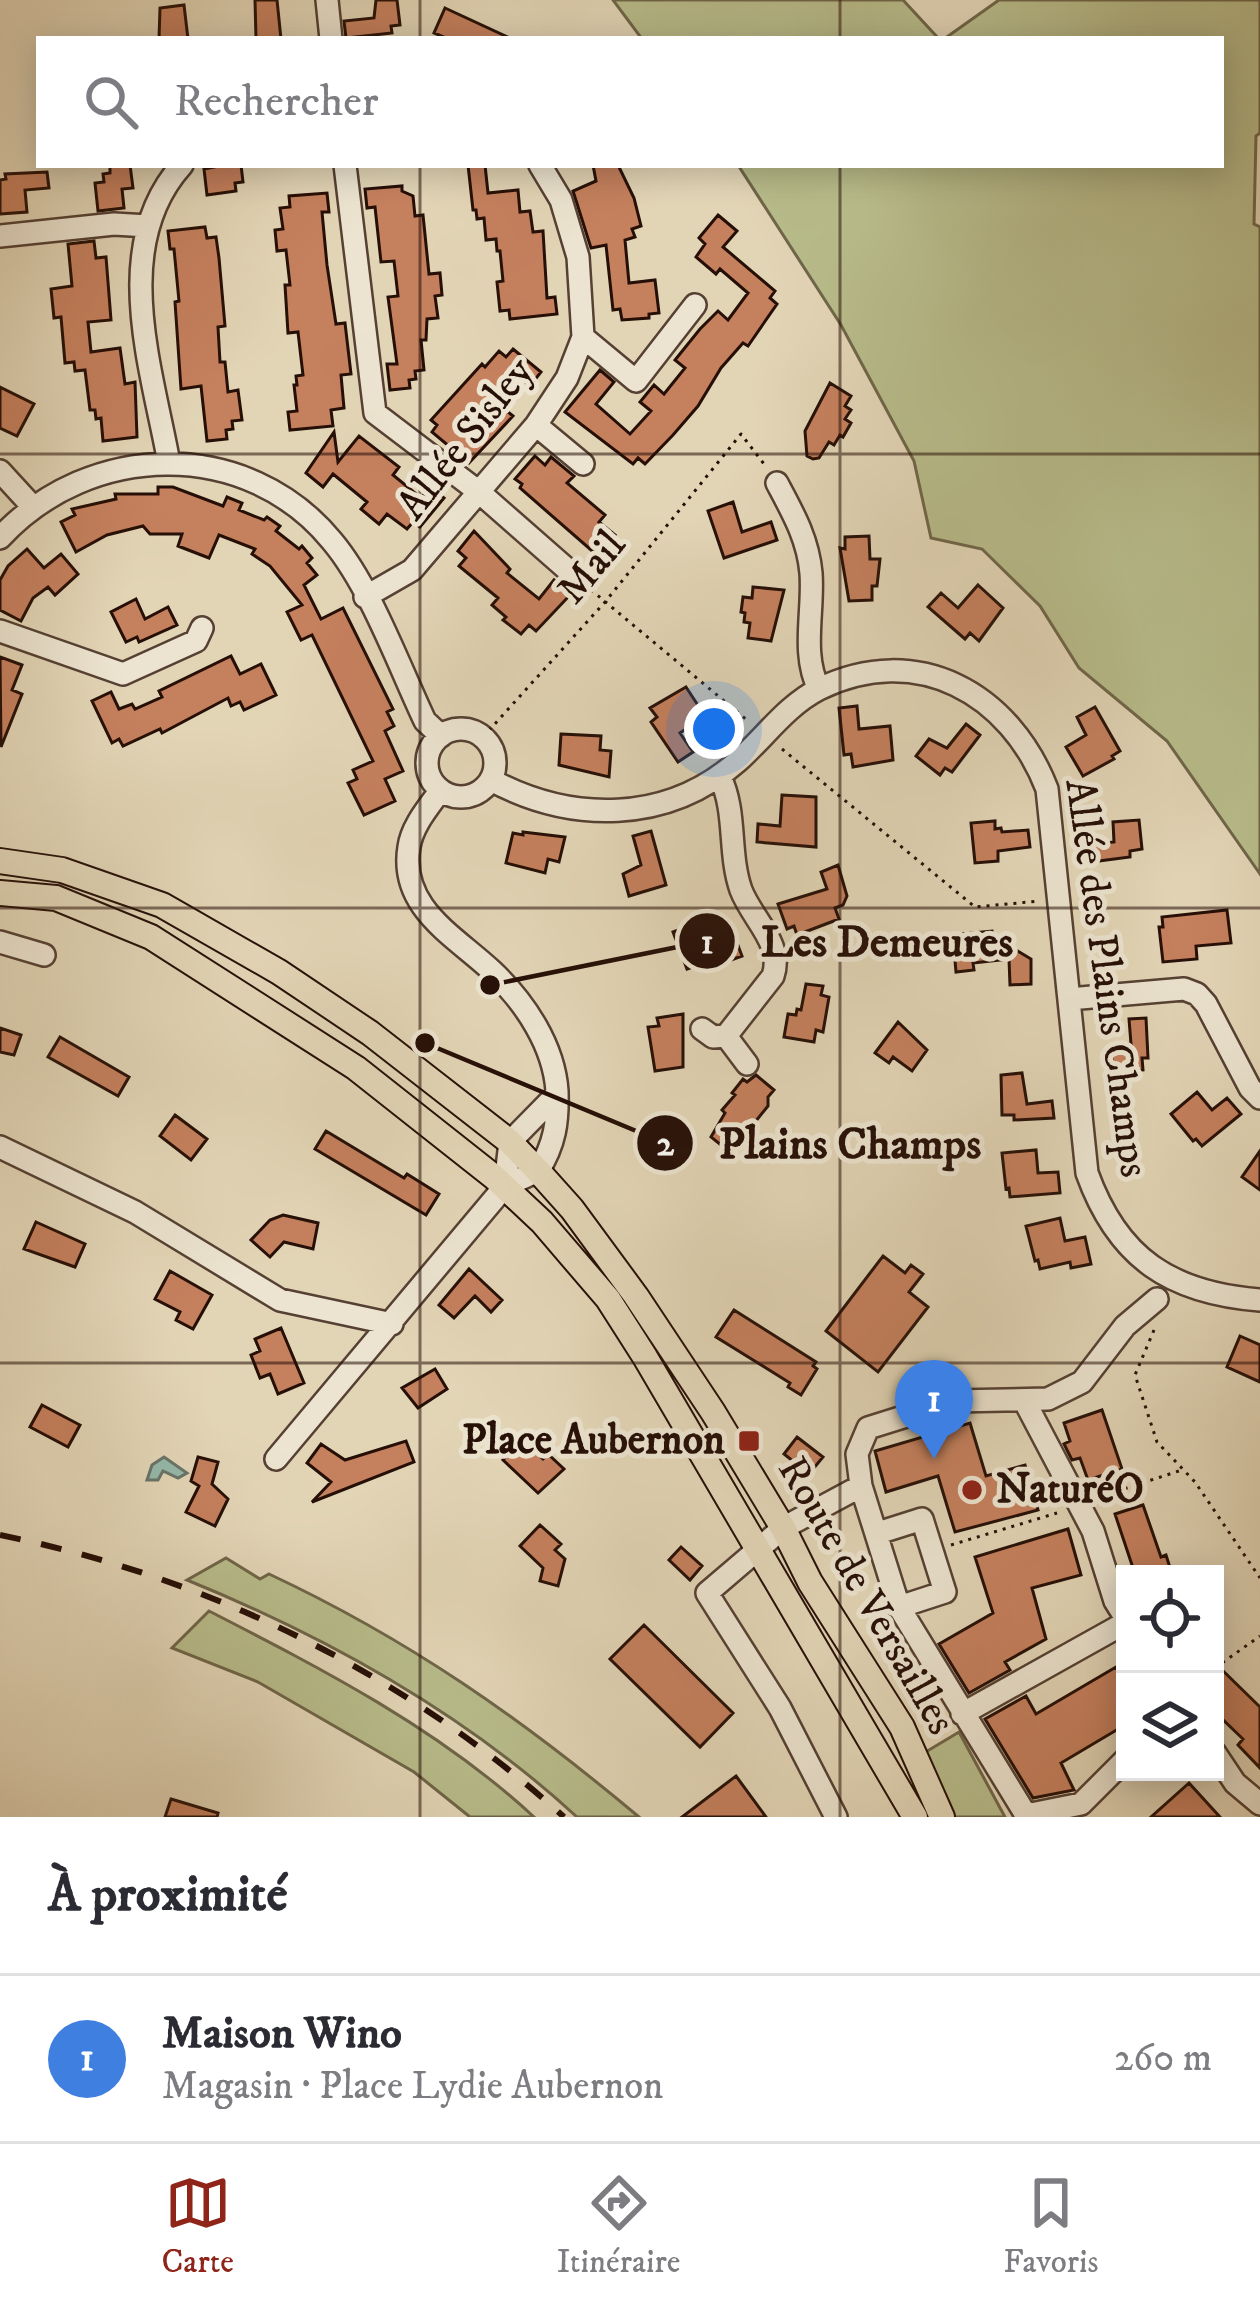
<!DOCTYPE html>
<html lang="fr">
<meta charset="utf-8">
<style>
body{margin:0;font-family:"IM FELL DW Pica",serif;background:#f2f2f3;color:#2b2b33}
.controls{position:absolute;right:36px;bottom:36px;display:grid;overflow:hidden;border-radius:0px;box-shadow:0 6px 30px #0003}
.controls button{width:108px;height:108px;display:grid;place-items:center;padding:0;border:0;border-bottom:3px solid #e1e1e2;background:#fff;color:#2b2b33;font:60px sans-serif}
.you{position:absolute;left:714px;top:729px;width:42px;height:42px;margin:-30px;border:9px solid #fff;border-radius:50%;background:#1a73e8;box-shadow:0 0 0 18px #1a73e833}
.badge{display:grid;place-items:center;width:78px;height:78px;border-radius:50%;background:#8f2418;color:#fff;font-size:39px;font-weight:700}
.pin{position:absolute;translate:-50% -99px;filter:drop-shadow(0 3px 6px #0008)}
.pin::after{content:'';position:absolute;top:63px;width:42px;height:36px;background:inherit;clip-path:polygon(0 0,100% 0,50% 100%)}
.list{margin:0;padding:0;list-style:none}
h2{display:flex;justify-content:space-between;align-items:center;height:156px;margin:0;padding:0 48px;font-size:51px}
h2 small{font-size:39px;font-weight:400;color:#7c7c81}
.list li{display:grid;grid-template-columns:78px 1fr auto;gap:36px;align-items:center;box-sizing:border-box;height:168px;padding:0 48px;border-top:3px solid #e1e1e2}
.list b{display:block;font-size:45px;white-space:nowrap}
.list p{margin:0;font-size:39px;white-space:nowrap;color:#7c7c81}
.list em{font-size:39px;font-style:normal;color:#7c7c81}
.icon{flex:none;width:66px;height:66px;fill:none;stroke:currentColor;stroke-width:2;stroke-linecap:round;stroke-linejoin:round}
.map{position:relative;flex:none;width:1260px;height:1817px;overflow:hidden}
.search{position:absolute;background:#fff;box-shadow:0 6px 30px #0003;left:36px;right:36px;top:36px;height:132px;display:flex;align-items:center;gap:30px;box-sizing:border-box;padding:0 42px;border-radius:0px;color:#7c7c81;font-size:45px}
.sheet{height:324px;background:#fff}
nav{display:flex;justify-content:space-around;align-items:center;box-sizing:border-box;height:168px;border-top:3px solid #e1e1e2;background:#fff;font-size:33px;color:#7c7c81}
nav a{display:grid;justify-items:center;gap:6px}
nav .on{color:#8f2418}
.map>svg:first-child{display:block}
</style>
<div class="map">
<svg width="1260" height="1817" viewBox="0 0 1260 1817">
<rect width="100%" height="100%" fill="#e2d5b6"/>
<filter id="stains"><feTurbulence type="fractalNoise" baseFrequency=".00167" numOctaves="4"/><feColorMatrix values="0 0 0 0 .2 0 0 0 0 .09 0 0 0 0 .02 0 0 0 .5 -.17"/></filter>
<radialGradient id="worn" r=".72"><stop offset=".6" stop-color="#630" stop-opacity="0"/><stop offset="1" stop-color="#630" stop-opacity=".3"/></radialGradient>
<!-- green -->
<path fill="#b8bc8b" stroke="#6f6649" stroke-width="3" d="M 613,0 L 903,0 L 939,39 L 642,39 Z
M 999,0 L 1260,0 L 1260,133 L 1256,136 L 1254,224 L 1260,227 L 1260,874 L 1167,741 L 1079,668 L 1040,606 L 982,549 L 931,538 L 914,461 L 841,325 L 738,165 L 1221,165 L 1221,39 L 944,39 Z
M 226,1558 L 260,1579 L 269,1574 C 408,1639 521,1718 639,1817 L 577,1817 C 465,1714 327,1637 187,1580 Z
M 209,1611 C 324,1670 439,1729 534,1817 L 470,1817 L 414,1772 L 258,1682 L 172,1648 Z
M 959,1732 L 1005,1817 L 950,1817 L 914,1759 Z"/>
<!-- water -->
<path fill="#95b9ab" stroke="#697569" stroke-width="3" d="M 164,1457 L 187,1473 L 178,1478 L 163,1471 L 158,1480 L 147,1480 L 152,1465 Z"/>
<!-- building -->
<path fill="#c5805e" stroke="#260f07" stroke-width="3" d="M 255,0 L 277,0 L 281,39 L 256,39 Z
M 376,0 L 397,0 L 400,25 L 391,26 L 392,33 L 346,38 L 344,21 L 374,18 Z
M 184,5 L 188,39 L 159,39 L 160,8 Z
M 445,8 L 512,39 L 448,39 L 434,33 Z
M 110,165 L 130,165 L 133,188 L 122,189 L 124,208 L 98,211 L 95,183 L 104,182 L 103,174 L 110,173 Z
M 224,165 L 241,165 L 243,182 L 235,183 L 236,191 L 207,195 L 204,169 Z
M 468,165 L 485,165 L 488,193 L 518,190 L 520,212 L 530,211 L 533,232 L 543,231 L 547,298 L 555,297 L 557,314 L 510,319 L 509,310 L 500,311 L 497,282 L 503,281 L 500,251 L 497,251 L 496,239 L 486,240 L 484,218 L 477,219 L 476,210 L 473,210 Z
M 593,165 L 618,165 L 634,198 L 641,226 L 632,229 L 635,237 L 625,240 L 629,283 L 655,280 L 659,313 L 649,314 L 649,318 L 622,320 L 620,309 L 613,310 L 606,245 L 591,248 L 573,191 L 596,181 Z
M 47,172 L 49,188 L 25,190 L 27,212 L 0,214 L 0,180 L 6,179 L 5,174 Z
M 402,186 L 402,191 L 413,196 L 415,216 L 423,215 L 429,274 L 440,273 L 442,295 L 435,296 L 438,318 L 427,319 L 426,340 L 421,340 L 424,370 L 415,371 L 416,379 L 409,380 L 410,388 L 390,390 L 387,364 L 397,364 L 388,297 L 398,296 L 394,261 L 381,262 L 375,207 L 367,208 L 365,189 Z
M 327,193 L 329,212 L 322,212 L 327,265 L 336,324 L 345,323 L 351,374 L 341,375 L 344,408 L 331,410 L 333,426 L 290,430 L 288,412 L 297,411 L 294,385 L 297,385 L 296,376 L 303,375 L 298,332 L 288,333 L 285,285 L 290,285 L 286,250 L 277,251 L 275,230 L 283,229 L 280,208 L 290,207 L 289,196 Z
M 718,215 L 737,231 L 723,247 L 775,291 L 770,298 L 777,304 L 748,346 L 743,343 L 721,368 L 698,406 L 673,435 L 645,464 L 638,458 L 633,464 L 565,412 L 600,370 L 614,382 L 596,404 L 630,434 L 651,411 L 640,402 L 654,385 L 664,394 L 685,368 L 675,360 L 700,329 L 718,311 L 728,320 L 748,293 L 720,269 L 716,274 L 696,257 L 705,244 L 699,238 Z
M 205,227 L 207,238 L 216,237 L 219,258 L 225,326 L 218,327 L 220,362 L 225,362 L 228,392 L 238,390 L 242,420 L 232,421 L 233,429 L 226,430 L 227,439 L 207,441 L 201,386 L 181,389 L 175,302 L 179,301 L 174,249 L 170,249 L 168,231 Z
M 94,241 L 96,258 L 106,257 L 111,320 L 88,322 L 91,352 L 120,348 L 125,384 L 135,382 L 137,437 L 103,441 L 101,418 L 96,419 L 95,410 L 90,410 L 85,370 L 75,371 L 74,362 L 65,363 L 61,317 L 54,318 L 51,289 L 72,286 L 68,244 Z
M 513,349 L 541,372 L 530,386 L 520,378 L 498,404 L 513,416 L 469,463 L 432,432 L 437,425 L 431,420 L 482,364 L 485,367 L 499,351 L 506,357 Z
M 830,383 L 851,396 L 845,406 L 851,410 L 845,419 L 851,423 L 843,437 L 840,435 L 834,445 L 829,442 L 819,458 L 813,459 L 807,456 L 805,431 Z
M 0,387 L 34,404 L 17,436 L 0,428 Z
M 334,432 L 338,462 L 359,436 L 399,467 L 393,475 L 421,498 L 430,487 L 444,498 L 420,527 L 413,522 L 407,529 L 387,514 L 379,524 L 361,509 L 367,502 L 333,474 L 323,487 L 306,473 Z
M 535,456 L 545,465 L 551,457 L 574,476 L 567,483 L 605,515 L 599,522 L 615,535 L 598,556 L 520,488 L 522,484 L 515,479 Z
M 158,487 L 173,487 L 223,506 L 227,497 L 242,503 L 239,510 L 264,520 L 267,517 L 280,526 L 276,531 L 299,549 L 302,546 L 312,558 L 307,563 L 317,575 L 304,585 L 321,619 L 343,608 L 393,709 L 387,712 L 394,726 L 385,731 L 403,771 L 385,779 L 395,801 L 364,815 L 348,783 L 357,779 L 353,770 L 373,761 L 312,635 L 301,640 L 287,612 L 302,605 L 270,566 L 252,554 L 255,549 L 219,535 L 209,558 L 178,546 L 182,534 L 150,534 L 143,526 L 107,535 L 76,552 L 61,522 L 75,515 L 72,509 L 116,499 L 115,494 L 158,494 Z
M 733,502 L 742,532 L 771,522 L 777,540 L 724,558 L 708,511 Z
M 474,531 L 510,569 L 507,573 L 539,599 L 554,580 L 571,594 L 536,631 L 529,625 L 521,634 L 503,620 L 506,617 L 492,605 L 498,598 L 459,566 L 466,558 L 458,551 Z
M 869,536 L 870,559 L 880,559 L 877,586 L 872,586 L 872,600 L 849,601 L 840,548 L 845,549 L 845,537 Z
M 27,549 L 44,568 L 61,554 L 78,574 L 55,595 L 48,587 L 33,598 L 21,621 L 0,610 L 0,580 L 8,566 Z
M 978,585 L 1003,608 L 979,641 L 970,633 L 965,639 L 928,607 L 941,593 L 958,608 Z
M 753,587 L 784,590 L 771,641 L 748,638 L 750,623 L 744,622 L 745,613 L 741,612 L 743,597 L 752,598 Z
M 136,599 L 145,619 L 168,607 L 177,625 L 139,642 L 137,637 L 126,642 L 111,612 Z
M 231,656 L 240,674 L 261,664 L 276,695 L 244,710 L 240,702 L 231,706 L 228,698 L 162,733 L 160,729 L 123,746 L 119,739 L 112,743 L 92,701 L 111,692 L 119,709 L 132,704 L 135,709 L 162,697 L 159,691 Z
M 0,657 L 22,665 L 12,690 L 22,694 L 1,747 Z
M 686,687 L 705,716 L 680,733 L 693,752 L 678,762 L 651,722 L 657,717 L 650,708 Z
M 857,706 L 859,729 L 890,726 L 893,760 L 853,767 L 851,754 L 844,755 L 839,708 Z
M 1095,707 L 1120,751 L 1112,756 L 1114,759 L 1083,776 L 1066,747 L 1086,735 L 1077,717 Z
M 966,724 L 980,735 L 952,772 L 945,768 L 940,775 L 916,756 L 929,739 L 947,748 Z
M 561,734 L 601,736 L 600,750 L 611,751 L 609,777 L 559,765 Z
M 782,795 L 816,797 L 816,847 L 757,842 L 758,824 L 780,826 Z
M 1139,820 L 1142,849 L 1130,851 L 1130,857 L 1091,862 L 1089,845 L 1114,842 L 1113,822 Z
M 995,821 L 995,829 L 1001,828 L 1002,832 L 1028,830 L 1030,847 L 998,851 L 998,861 L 975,863 L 971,823 Z
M 651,831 L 666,885 L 629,896 L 623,874 L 641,865 L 633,836 Z
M 523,832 L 565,837 L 559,862 L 548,859 L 545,873 L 506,863 L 513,833 L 523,835 Z
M 838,865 L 847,896 L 843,905 L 835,908 L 839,919 L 797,935 L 794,926 L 787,929 L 778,904 L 827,889 L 821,872 Z
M 1227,910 L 1231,943 L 1196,946 L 1197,959 L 1163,962 L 1159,927 L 1163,927 L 1162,917 Z
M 695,924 L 702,940 L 733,932 L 742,956 L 717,965 L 710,961 L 687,969 L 673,932 Z
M 992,931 L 993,936 L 1031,959 L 1031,984 L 1010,985 L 1009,959 L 973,963 L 974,970 L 956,972 L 954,949 L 961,947 L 960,934 Z
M 806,984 L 823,986 L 821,995 L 829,997 L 823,1032 L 816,1030 L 814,1042 L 784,1037 L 788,1014 L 796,1015 L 797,1009 L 801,1010 Z
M 683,1014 L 683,1067 L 655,1071 L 648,1027 L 659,1026 L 657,1018 Z
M 1146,1018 L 1148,1058 L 1142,1058 L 1143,1070 L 1113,1073 L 1111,1046 L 1131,1044 L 1129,1019 Z
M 898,1022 L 927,1050 L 912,1071 L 893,1057 L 889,1063 L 875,1053 Z
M 0,1028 L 21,1035 L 14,1055 L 0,1052 Z
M 60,1037 L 129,1077 L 118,1096 L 48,1057 Z
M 1022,1073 L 1027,1104 L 1052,1101 L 1054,1118 L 1014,1120 L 1014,1115 L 1002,1115 L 1001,1075 Z
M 756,1075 L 774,1090 L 768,1097 L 768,1106 L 739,1142 L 735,1140 L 727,1150 L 711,1137 L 725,1113 L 722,1110 L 735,1095 L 732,1093 L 743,1079 L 747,1082 Z
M 1197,1092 L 1212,1110 L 1227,1098 L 1241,1114 L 1202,1146 L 1196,1139 L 1193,1141 L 1171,1114 Z
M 175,1115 L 207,1139 L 191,1160 L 160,1136 Z
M 326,1131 L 404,1178 L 407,1174 L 439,1194 L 426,1215 L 315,1149 Z
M 1036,1150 L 1038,1173 L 1058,1172 L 1060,1193 L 1010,1197 L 1009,1188 L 1006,1189 L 1002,1153 Z
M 1260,1151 L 1260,1190 L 1242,1177 Z
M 283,1215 L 318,1223 L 313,1249 L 284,1242 L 270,1257 L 251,1240 L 270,1220 Z
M 1060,1218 L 1065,1241 L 1085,1237 L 1091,1264 L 1071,1268 L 1070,1262 L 1040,1269 L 1038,1260 L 1035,1261 L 1026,1226 Z
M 36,1222 L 85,1244 L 75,1267 L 24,1249 Z
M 883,1256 L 905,1273 L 911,1265 L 923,1274 L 909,1292 L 928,1307 L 878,1372 L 826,1331 Z
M 469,1269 L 502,1300 L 491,1312 L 475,1296 L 454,1318 L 439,1305 Z
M 170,1271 L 212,1295 L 193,1329 L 176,1320 L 180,1312 L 155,1299 Z
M 734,1310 L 816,1362 L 813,1366 L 817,1369 L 801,1395 L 788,1387 L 790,1383 L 716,1337 Z
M 281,1328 L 304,1383 L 278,1394 L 270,1374 L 260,1378 L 251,1355 L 260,1351 L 255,1339 Z
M 1240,1336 L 1260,1345 L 1260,1382 L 1227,1367 Z
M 435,1369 L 447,1389 L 418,1408 L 402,1388 Z
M 42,1405 L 80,1425 L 68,1447 L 30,1427 Z
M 1102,1410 L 1122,1469 L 1088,1480 L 1080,1458 L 1072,1460 L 1064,1444 L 1070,1441 L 1064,1423 Z
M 970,1423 L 986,1476 L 1025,1465 L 1038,1510 L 955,1532 L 938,1476 L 886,1492 L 875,1451 Z
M 797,1437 L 823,1457 L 809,1474 L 784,1454 Z
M 521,1439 L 543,1459 L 548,1454 L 564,1469 L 538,1493 L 503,1460 Z
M 406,1441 L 414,1462 L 312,1502 L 331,1482 L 307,1463 L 321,1444 L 345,1460 Z
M 198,1457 L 218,1462 L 212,1484 L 228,1499 L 215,1526 L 186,1512 L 199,1486 L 191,1481 Z
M 1143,1505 L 1161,1557 L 1166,1555 L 1172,1574 L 1135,1574 L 1115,1514 Z
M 540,1525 L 561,1544 L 555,1550 L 565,1559 L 558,1586 L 540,1581 L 543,1568 L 520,1546 Z
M 1068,1529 L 1081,1575 L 1032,1588 L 1046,1639 L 1005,1662 L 1010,1670 L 969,1693 L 939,1644 L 993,1613 L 975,1557 Z
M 681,1547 L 702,1566 L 690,1580 L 669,1560 Z
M 644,1625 L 733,1713 L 700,1747 L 610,1659 Z
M 1215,1663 L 1260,1707 L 1260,1768 L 1238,1745 L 1243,1739 L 1215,1712 Z
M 1116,1667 L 1125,1683 L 1125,1725 L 1061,1763 L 1074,1790 L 1033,1798 L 985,1719 L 1026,1696 L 1036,1714 Z
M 736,1776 L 766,1817 L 682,1817 Z
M 1189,1783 L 1220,1817 L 1151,1817 Z
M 171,1799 L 218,1813 L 217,1817 L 165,1817 Z"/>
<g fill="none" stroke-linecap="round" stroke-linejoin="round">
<defs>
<path id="minor" d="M 327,0 L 331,39
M 345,165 L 375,413 L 479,492 L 569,571
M 0,236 L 114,224 L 148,226
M 583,337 L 636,381 L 695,305
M 536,425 L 583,464
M 169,463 C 152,369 109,246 182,165
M 0,471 L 33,507
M 777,483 C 793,513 808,539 811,573 C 814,611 801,654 819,689
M 0,538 C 89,441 247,437 332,541 C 370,586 399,666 425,721 L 441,736
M 365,597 L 412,570 L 536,425 L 567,378 L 583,337 L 578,257 L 561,200 L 540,165
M 0,631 L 123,674 L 196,641 L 202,628
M427 763a34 34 0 1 1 68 0a34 34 0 1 1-68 0Z
M 720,777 C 737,812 728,853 741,890 C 752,919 784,944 773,976 L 726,1036
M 491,780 C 571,823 667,824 738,761 C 765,737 786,706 819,689 C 917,641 1010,693 1047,789 L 1087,1173 C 1118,1259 1171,1293 1260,1300
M 0,942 L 44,955
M 1069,999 L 1184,989 L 1197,994 L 1206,1004 L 1250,1088 L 1260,1098
M 702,1029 L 713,1037 L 726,1036 L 747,1064
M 0,1147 L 135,1212 L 280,1300 L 392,1324
M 505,1186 L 510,1142 L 557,1094
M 1025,1402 L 1093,1531 L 1115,1601 L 1125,1617
M 276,1459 L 505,1186 L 538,1171 C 555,1144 558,1122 557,1091 C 554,1046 525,1002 492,971 C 455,936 399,908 409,847 C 412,826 428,808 440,791
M 878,1533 L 922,1519 L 945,1592 L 899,1607
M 962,1714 L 1125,1623
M 1215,1753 L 1235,1783 L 1260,1804
M 1125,1760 L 1081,1804 L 1026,1815 L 899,1607 L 861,1486 L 857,1454 L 868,1428 L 954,1401 L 1048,1399 L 1082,1382 L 1125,1326 L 1157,1299
M 836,1817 L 780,1708 L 707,1593 L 783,1528 L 861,1486"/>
<path id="major" d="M 0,861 L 62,870 L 162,905 L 279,972 L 370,1033 L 510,1142 L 538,1171 L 572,1209 L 636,1296 L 713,1412 L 783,1528 L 810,1582 L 902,1727 L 942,1817
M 0,893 L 56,898 L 151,937 L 356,1068 L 494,1177 L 542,1222 L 608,1299 L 645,1357 L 915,1817"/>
</defs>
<!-- minor casing -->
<use href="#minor" stroke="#554033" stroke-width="26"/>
<!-- major casing -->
<use href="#major" stroke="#260f07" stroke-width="28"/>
<!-- path -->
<path stroke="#260f07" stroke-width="3" stroke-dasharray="3 6" stroke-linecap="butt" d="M 584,584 L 747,720
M 483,737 L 605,602 L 741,434 L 764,464
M 782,749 L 975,907 L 1040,901
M 1154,1330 L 1135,1375 L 1157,1442 L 1195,1482 L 1260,1578
M 1099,1497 L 1182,1470
M 951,1545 L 1057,1513
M 1215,1668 L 1260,1636"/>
<!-- minor -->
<use href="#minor" stroke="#ece4d0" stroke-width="21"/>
<!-- major -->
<use href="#major" stroke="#e2d5b6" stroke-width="24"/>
<!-- rail -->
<path stroke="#260f07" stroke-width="6" stroke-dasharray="21 21" stroke-linecap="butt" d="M 0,1535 C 208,1577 407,1674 564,1817"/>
</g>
<!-- grid -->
<path fill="none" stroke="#260f07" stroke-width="3" stroke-opacity="0.55" d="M 420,0 L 420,39M 840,0 L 840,39M 420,165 L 420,1817M 840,165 L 840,1817M 0,454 L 1260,454M 0,908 L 1260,908M 0,1363 L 1260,1363"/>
<!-- markers -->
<g fill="#8f2418" stroke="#ece4d0" stroke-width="4.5">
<rect x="737" y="1429" width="24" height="24" rx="6"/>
<circle cx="972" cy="1490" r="12"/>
</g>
<g text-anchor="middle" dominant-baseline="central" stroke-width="10" stroke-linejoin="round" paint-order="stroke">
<!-- street labels -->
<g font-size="42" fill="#260f07" stroke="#ece4d0">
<text transform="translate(466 439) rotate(-52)">Allée Sisley</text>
<text transform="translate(592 568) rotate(-50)">Mail</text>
<text transform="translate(1106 978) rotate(82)">Allée des Plains Champs</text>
<text transform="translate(866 1596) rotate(60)">Route de Versailles</text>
</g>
<!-- poi labels -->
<g font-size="42" font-weight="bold" fill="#260f07" stroke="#ece4d0" text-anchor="end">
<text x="725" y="1441">Place Aubernon</text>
<text x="996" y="1490" text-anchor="start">NaturéO</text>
</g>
</g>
<!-- callouts -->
<path fill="none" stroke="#260f07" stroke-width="4.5" d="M490 985L707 941M425 1043L665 1143"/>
<g fill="#260f07" stroke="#ece4d0" stroke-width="4.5">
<circle cx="490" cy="985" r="12"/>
<circle cx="425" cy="1043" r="12"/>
<circle cx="707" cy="941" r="30"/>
<circle cx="665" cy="1143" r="30"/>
</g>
<g font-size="36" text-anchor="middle" font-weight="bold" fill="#fff">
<text x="707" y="953">1</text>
<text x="665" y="1155">2</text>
</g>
<g font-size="45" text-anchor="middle" font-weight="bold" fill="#260f07" stroke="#ece4d0" stroke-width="10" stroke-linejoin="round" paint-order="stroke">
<text x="887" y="956">Les Demeures</text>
<text x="850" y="1158">Plains Champs</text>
</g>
<rect width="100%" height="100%" filter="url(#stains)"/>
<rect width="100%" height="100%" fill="url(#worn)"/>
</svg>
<div class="controls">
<button><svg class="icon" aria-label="locate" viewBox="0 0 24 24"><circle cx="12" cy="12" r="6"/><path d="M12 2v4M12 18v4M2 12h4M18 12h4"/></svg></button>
<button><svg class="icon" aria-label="layers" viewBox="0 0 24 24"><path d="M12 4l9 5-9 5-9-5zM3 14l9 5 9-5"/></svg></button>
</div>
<div class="you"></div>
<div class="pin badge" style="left:934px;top:1459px;background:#3f7fe0">1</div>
<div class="search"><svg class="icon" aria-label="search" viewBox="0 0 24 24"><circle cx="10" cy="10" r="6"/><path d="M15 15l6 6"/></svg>Rechercher</div>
</div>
<section class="sheet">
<h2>À proximité<small></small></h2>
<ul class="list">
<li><span class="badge" style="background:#3f7fe0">1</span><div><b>Maison Wino</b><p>Magasin · Place Lydie Aubernon</p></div><em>260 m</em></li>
</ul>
</section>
<nav>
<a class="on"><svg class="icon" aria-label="map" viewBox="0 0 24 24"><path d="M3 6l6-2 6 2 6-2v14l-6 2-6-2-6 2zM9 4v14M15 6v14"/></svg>Carte</a>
<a><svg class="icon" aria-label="directions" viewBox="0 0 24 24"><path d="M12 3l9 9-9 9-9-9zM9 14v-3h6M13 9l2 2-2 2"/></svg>Itinéraire</a>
<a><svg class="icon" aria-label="saved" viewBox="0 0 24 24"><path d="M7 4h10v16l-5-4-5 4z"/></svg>Favoris</a>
</nav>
